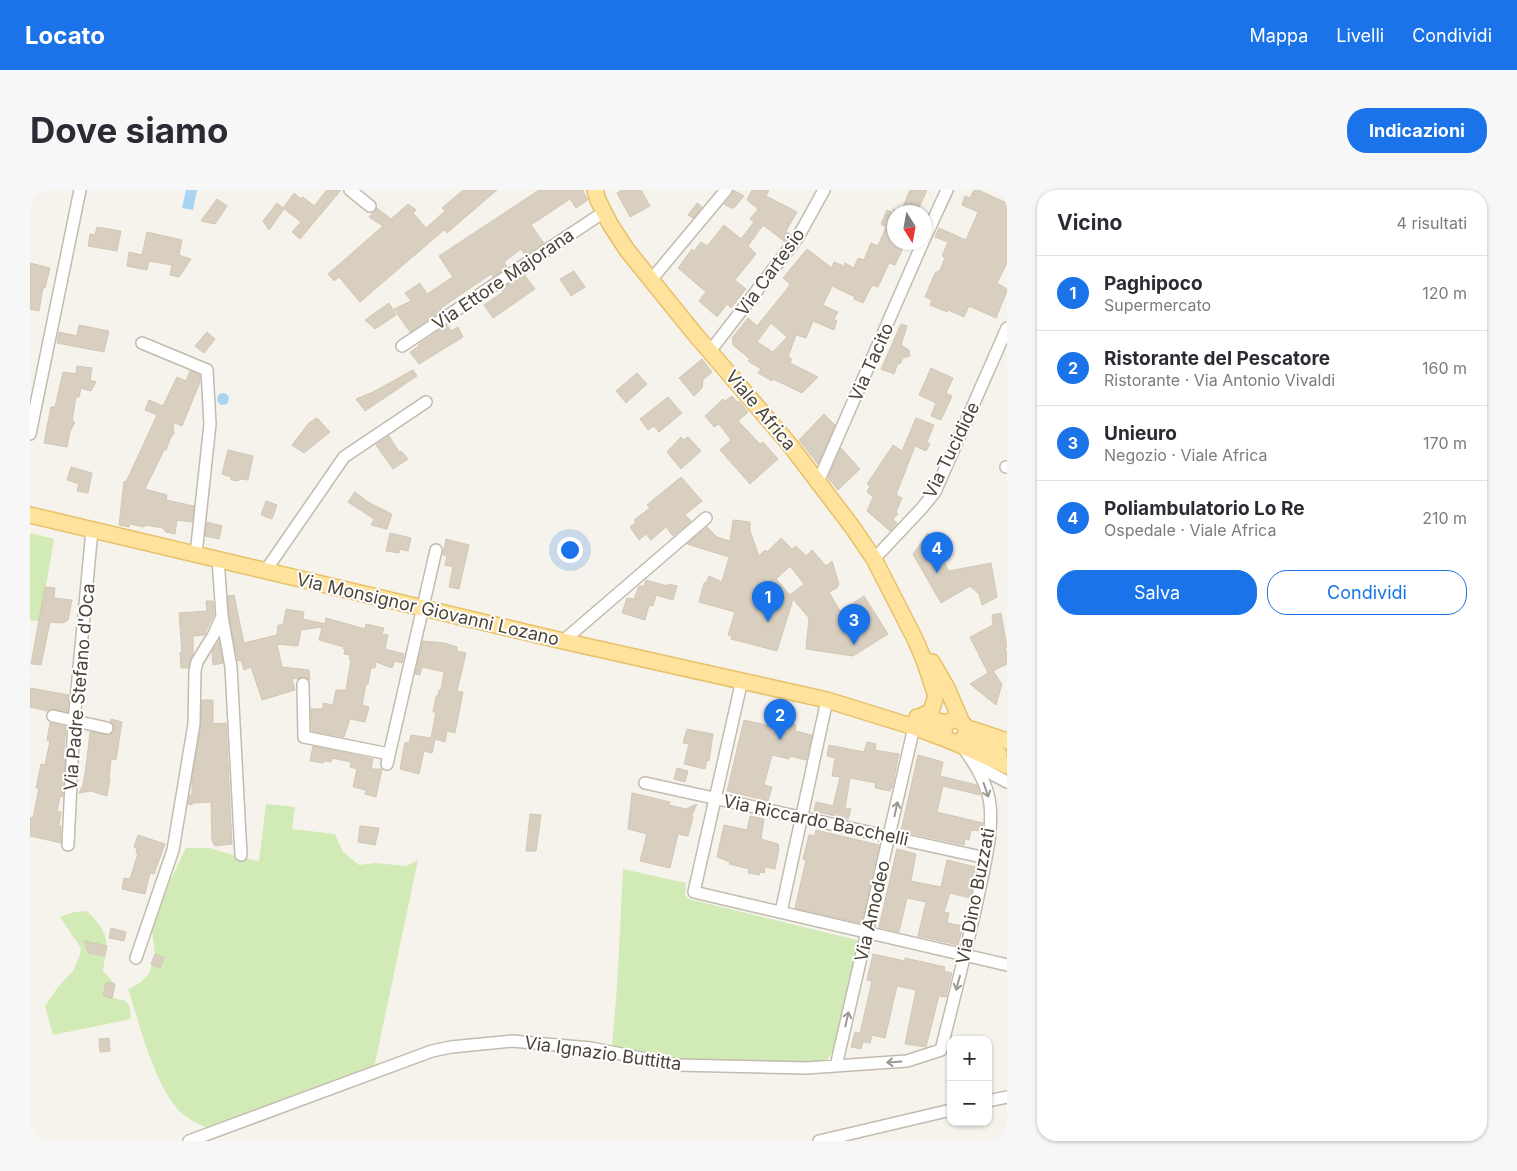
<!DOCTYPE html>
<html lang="it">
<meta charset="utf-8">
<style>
body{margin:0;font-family:Inter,sans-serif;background:#f7f7f7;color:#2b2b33}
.controls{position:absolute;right:15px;bottom:15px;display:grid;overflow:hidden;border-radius:10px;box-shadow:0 1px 4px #0004}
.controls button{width:45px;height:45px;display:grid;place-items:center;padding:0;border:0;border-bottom:1px solid #e1e1e2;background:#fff;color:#2b2b33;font:25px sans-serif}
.compass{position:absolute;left:857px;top:15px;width:45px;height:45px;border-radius:50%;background:#fff;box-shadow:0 1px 4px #0004;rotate:169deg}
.you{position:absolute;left:539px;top:359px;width:18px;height:18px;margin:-12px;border:4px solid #fff;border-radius:50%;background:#1a73e8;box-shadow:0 0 0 8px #1a73e833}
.badge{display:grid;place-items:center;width:32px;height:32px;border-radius:50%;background:#1a73e8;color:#fff;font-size:16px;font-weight:700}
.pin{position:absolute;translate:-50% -41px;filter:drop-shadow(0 1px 2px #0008)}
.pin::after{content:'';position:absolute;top:26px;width:18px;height:15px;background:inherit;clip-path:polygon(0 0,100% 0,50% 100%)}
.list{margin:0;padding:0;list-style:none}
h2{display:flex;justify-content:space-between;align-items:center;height:65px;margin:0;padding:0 20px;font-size:21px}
h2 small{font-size:16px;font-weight:400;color:#7c7c81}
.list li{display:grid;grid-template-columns:32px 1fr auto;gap:15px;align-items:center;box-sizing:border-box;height:75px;padding:0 20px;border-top:1px solid #e1e1e2}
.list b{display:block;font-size:19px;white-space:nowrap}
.list p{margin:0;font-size:16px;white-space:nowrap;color:#7c7c81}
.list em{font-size:16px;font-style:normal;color:#7c7c81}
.actions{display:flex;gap:10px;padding:15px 20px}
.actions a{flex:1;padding:11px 0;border:1px solid #1a73e8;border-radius:20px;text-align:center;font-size:18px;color:#1a73e8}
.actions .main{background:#1a73e8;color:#fff}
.map{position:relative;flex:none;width:977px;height:951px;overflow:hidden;border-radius:20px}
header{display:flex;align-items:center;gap:30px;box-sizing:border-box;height:70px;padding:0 25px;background:#1a73e8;color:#fff}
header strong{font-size:24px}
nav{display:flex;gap:28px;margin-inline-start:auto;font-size:18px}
.intro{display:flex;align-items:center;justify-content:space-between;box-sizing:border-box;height:120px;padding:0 30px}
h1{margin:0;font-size:35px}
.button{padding:12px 22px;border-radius:20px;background:#1a73e8;color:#fff;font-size:18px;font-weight:700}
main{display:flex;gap:30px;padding:0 30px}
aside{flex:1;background:#fff;border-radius:20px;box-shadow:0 1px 4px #0004}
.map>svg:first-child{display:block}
</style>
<header>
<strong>Locato</strong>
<nav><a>Mappa</a><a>Livelli</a><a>Condividi</a></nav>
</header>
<div class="intro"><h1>Dove siamo</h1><a class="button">Indicazioni</a></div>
<main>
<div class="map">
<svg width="977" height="951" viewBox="0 0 977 951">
<rect width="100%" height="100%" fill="#f6f3ec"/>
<!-- green -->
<path fill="#d2eab5" d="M 0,343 L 24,349 L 11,425 L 8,431 L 0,430 Z
M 236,614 L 265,617 L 262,639 L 305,644 L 313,662 L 329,675 L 346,673 L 376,676 L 388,670 L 344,878 L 307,890 L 177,938 C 169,934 160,930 154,925 C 126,903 109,832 98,799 L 110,793 L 119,784 L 125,764 L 122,741 L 139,693 L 156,658 L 180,658 L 209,667 L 229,671 Z
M 593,679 L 656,693 L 655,705 L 659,709 L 827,750 L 824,776 L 803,861 L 797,870 L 789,874 L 665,870 L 635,868 L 582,856 L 587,798 Z
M 57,721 C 80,745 78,749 73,781 L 85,794 L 83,808 L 96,811 L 100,818 L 101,829 L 23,845 L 15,816 L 28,797 L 43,781 L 50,765 L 51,758 L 30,727 L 44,722 Z"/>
<!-- water -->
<path fill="#a9d4f2" d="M 156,0 L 167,0 L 163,20 L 152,18 Z
M187 209a6 6 0 1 1 12 0a6 6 0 1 1-12 0Z"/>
<!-- building -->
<path fill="#d8cfc1" stroke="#d3c7b4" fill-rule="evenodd" d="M 297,0 L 311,0 L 270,49 L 262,42 L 271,32 L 253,18 L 264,3 L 271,9 L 273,7 L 284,16 Z
M 433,0 L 467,0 L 417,43 L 414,40 L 330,112 L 309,87 L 304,91 L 298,84 L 353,36 L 339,27 L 347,18 L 361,29 L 378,14 L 386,20 L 383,23 L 396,38 L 415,21 L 412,18 Z
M 509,0 L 554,0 L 553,1 L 558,10 L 546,18 L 540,9 L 501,35 L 514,53 L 495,65 L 491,59 L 474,72 L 477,77 L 463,87 L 461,84 L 411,118 L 412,120 L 380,142 L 364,119 L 381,111 L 375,103 L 390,93 L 397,104 L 423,87 L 409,66 Z
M 592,0 L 611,0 L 620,16 L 600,27 L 587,3 Z
M 703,0 L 714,6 L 704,18 L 701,18 L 694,14 L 702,5 Z
M 722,0 L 739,0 L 736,6 L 767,22 L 756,41 L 760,44 L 755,52 L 733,35 L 718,56 L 726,64 L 705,90 L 716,99 L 701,118 L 697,114 L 687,127 L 669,111 L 676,102 L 648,78 L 662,59 L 664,61 L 671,52 L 677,56 L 694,35 L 711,49 L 724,32 L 720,29 L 728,19 L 717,10 Z
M 880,0 L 897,0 L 887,22 L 873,17 Z
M 944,0 L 948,0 L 977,13 L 977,73 L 967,93 L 977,99 L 977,101 L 966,128 L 939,116 L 934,127 L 918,120 L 917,122 L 900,115 L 902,110 L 895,107 L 905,83 L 910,80 L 915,68 L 912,66 L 918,52 L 905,47 L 909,38 L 936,50 L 948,22 L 932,15 L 935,6 L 940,8 Z
M 187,9 L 197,16 L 185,34 L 171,31 Z
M 247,13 L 254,19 L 239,40 L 233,31 Z
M 667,13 L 672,17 L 663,28 L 658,25 Z
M 864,19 L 864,52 L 876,52 L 865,75 L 859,73 L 848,97 L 842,95 L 833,113 L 824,109 L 825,107 L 802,96 L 793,115 L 808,122 L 804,129 L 807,131 L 804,140 L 783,131 L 776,148 L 766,145 L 758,167 L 762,169 L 760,173 L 788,187 L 772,203 L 743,189 L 742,191 L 728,183 L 731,179 L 718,171 L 720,169 L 703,155 L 702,148 L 718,128 L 727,136 L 757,99 L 760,94 L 753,88 L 777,59 L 802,78 L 804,72 L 814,76 L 815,73 L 824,78 L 828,68 L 834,70 L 841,53 L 848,56 L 856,37 L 851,34 L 857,20 L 863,23 ZM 741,133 L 757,147 L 743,162 L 727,152 Z
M 67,37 L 91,41 L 87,61 L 58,56 L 60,44 L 65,45 Z
M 117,42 L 152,50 L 149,65 L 161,69 L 149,87 L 140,85 L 142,75 L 119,71 L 117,80 L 97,76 L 99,62 L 112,65 Z
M 0,73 L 20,78 L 15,98 L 13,98 L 9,121 L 0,119 Z
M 544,81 L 555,97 L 541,106 L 530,89 Z
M 494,84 L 505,99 L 463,128 L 454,115 L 473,102 L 471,99 Z
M 359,113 L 366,125 L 345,139 L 335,130 Z
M 871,134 L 877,136 L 871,155 L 879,160 L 880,166 L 873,168 L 870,174 L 868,173 L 864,184 L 851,179 Z
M 49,135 L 79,141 L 74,162 L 27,153 L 29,142 L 47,146 Z
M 417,135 L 421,141 L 428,137 L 433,147 L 389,174 L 380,162 L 389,156 L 388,155 Z
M 177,142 L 185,149 L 174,163 L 165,156 Z
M 672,169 L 682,182 L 673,190 L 672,198 L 664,206 L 649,188 Z
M 47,176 L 62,178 L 60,190 L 66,192 L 61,201 L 51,198 L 49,207 L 46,207 L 42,232 L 45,232 L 40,242 L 37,257 L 14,253 L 21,217 L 25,217 L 33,182 L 46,184 Z
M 901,178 L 923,188 L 916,203 L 922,206 L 911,230 L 901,226 L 906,213 L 889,205 Z
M 383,180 L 387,186 L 335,221 L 326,209 L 343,202 Z
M 160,181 L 170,185 L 170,192 L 152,236 L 143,232 L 144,244 L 141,247 L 136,260 L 134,260 L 115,299 L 137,305 L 136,310 L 164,316 L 162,332 L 147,330 L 145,344 L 136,342 L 133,338 L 115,335 L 114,337 L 100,334 L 99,337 L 89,335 L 94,291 L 96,292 L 127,225 L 115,220 L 119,210 L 133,216 L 147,187 L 156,191 Z
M 607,183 L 617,194 L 596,213 L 586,201 Z
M 702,206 L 707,212 L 709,211 L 718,222 L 708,231 L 730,254 L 733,252 L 748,269 L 720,294 L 690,260 L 701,250 L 689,234 L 684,237 L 675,226 L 693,209 L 695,211 Z
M 638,207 L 652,223 L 629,242 L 624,236 L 618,240 L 610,229 Z
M 794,224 L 805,235 L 788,274 L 769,250 Z
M 287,228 L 300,242 L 274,263 L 262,255 L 279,233 Z
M 886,228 L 904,235 L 897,252 L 900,254 L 896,261 L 885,256 L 866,305 L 872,308 L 866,322 L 868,324 L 863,329 L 867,333 L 860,341 L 837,321 L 843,307 L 837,302 L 840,296 L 837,294 L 863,255 L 872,261 Z
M 359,246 L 369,262 L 371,261 L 378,269 L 363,279 L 346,255 Z
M 651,247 L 653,250 L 658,247 L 671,261 L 651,279 L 637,262 Z
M 811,258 L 830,279 L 808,300 L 798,288 Z
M 198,260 L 223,266 L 218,290 L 210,289 L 208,291 L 201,290 L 201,287 L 192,284 Z
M 41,277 L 62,283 L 58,303 L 47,301 L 49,294 L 37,290 Z
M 651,287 L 672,311 L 655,325 L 661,331 L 643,346 L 636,337 L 621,350 L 616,344 L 609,350 L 600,337 L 606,332 L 604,330 L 620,318 L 617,315 Z
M 325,302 L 338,312 L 362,324 L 357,339 L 341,335 L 344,329 L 318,312 Z
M 236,311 L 247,315 L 242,329 L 231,325 Z
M 703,330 L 720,332 L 720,341 L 729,366 L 735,360 L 737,362 L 751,348 L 762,359 L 766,356 L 776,366 L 782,360 L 796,376 L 802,371 L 809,394 L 807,398 L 799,402 L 810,421 L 834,406 L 858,444 L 823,466 L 776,459 L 779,428 L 763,409 L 747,461 L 701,449 L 702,446 L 698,445 L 705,422 L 669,412 L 674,393 L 676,393 L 679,386 L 692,392 L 699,367 L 657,354 L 677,337 L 687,347 L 700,351 ZM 760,376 L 774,394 L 760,405 L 746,389 Z
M 177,332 L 192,336 L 189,349 L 175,346 Z
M 360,343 L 381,348 L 378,361 L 370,359 L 369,363 L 356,361 Z
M 898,343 L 919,381 L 961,373 L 967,407 L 952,415 L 949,404 L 940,396 L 911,413 L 883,364 Z
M 416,349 L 439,355 L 429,399 L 419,397 L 423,377 L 415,375 L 417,366 L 413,365 Z
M 616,390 L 637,396 L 638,394 L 647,396 L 643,410 L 626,405 L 623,416 L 619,415 L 615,430 L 592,423 L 597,408 L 604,409 L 609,396 L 614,396 Z
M 15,397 L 25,398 L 24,408 L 42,410 L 38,430 L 33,433 L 20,432 L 11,475 L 1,474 Z
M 204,405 L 214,453 L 247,445 L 248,435 L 253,435 L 256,419 L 274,422 L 273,429 L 295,434 L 296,428 L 335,439 L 336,434 L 354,438 L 352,444 L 358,445 L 355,459 L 374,464 L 372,473 L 365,471 L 362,478 L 346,472 L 345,478 L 341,478 L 338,494 L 336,494 L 332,515 L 339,517 L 335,532 L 320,529 L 314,547 L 282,541 L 281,519 L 293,519 L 293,513 L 303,515 L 306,500 L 316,500 L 321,469 L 319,469 L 320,465 L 314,464 L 315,459 L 313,459 L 314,457 L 289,450 L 292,437 L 271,440 L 268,456 L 247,454 L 252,477 L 279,480 L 280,490 L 273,487 L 268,489 L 262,488 L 265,500 L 232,510 L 221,477 L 214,480 L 211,470 L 208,471 L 199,425 L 198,406 Z
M 176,411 L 183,411 L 184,425 L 174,445 L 163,446 L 163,463 L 158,478 L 151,478 L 150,462 L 152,462 L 149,423 L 177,421 Z
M 971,423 L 977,457 L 975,458 L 977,464 L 977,474 L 963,481 L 972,494 L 966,515 L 940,494 L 958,483 L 940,447 L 963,435 L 962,425 Z
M 189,451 L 193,473 L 183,475 L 182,462 Z
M 393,451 L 414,453 L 427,457 L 427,461 L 436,463 L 427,501 L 433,502 L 425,543 L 417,541 L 415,552 L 405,549 L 402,563 L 394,561 L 389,584 L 370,579 L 375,552 L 379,553 L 381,545 L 401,548 L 406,522 L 403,522 L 406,506 L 408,506 L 409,500 L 411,500 L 414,482 L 392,477 L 390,485 L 385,484 Z
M 0,498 L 39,505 L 37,522 L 24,519 L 17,521 L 0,517 Z
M 172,510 L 183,510 L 183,534 L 196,533 L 202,654 L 185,656 L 182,651 L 181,612 L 163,613 L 163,608 L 162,615 L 158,614 L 160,605 L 162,604 L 162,592 L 171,535 Z
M 81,529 L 92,532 L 86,570 L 81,569 L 79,589 L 80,589 L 77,606 L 61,601 L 49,603 L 53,595 L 56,577 L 60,542 L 80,545 L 84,539 L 84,535 L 80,532 Z
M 742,529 L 766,535 L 765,541 L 782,545 L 776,570 L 760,566 L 759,569 L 742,565 L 734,595 L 742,597 L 738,611 L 697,601 L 714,530 L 740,536 Z
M 20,533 L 36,537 L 33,569 L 35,570 L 33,606 L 30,607 L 27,621 L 31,622 L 29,635 L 31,636 L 31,653 L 0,646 L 0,627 L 3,628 L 9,598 L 6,598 L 11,574 L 15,575 L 20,551 L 17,550 Z
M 657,539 L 683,544 L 679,571 L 677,570 L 675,579 L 654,574 L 659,554 L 653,553 Z
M 837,552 L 846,554 L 845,560 L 869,564 L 862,598 L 861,598 L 860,601 L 845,598 L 846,593 L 820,588 L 815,618 L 821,619 L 818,629 L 784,621 L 786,612 L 803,616 L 810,587 L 802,586 L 805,568 L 797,566 L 799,555 L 834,562 Z
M 283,556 L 343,569 L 341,579 L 352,579 L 346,607 L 335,604 L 336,600 L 323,597 L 327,579 L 320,577 L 321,572 L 302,568 L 301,572 L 293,571 L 293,573 L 280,571 Z
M 888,565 L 913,572 L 910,586 L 947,595 L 950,605 L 913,596 L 907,622 L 953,633 L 952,641 L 941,640 L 939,650 L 935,649 L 934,655 L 871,641 Z
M 647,578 L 658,581 L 655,592 L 644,589 Z
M 602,603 L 640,612 L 639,615 L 656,619 L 667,614 L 662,625 L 663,627 L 658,646 L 648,644 L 640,678 L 610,671 L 617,644 L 598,639 Z
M 500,624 L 511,625 L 506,661 L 496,661 Z
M 720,626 L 734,629 L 731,649 L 748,654 L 749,659 L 745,679 L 735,677 L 734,683 L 730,682 L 729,685 L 718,683 L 719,679 L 699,674 L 700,672 L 687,667 L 694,635 L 717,640 Z
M 330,636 L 349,638 L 345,655 L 328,652 Z
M 786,640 L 849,655 L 831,733 L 765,718 L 776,670 L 773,669 L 779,645 L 785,646 Z
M 108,645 L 135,654 L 124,684 L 120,683 L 115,704 L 92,699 L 94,688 L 100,689 L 108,663 L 106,663 L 107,659 L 104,657 Z
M 867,659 L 886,664 L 881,691 L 911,697 L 917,670 L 946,677 L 940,708 L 920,703 L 914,722 L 919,723 L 917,733 L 933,736 L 928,755 L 888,746 L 896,712 L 877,708 L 869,742 L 849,737 Z
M 81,738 L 96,742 L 94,751 L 79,748 Z
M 55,751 L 77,756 L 75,766 L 58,763 Z
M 125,764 L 134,768 L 130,778 L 121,774 Z
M 843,764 L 875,771 L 875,768 L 915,777 L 914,781 L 922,783 L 916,807 L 909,806 L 896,857 L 875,854 L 886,800 L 867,796 L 855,848 L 842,845 L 840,853 L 833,852 L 831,859 L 821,857 L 825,842 L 830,843 L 842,791 L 837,790 Z
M 76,792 L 85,794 L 82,808 L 73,806 Z
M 79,848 L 80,861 L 70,862 L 69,849 Z"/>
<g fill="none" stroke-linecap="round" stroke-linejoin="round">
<defs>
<path id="minor" d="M 320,0 L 340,16
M 894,50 L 917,0
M 621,90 L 696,0
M 112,153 L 177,180 L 180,234 L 166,364
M 372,156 L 574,22
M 681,160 L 768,47 L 794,0
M 0,244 L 50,0
M 976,277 L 977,277
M 788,292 L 893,52
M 188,369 L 192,426 L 201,477 L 211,665
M 844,369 L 892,318 L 905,302 L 977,138
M 236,380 L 314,267 L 396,212
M 533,451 L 676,328
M 712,490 L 664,702 L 977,775
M 273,494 L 274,547 L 359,564
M 23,526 L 77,538
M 357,574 L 406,360
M 947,576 L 977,592
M 615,593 L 956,668
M 38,655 L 44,531 L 62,340
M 751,722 L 797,510
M 106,768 L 143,660 L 164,534 L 165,481 L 167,472 L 184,444 L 192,426
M 806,876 L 884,537
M 958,911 L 977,907
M 159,951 L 402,861 L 421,857 L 482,851 L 561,858 L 647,875 L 776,878 L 877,871 L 911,860 C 924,809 937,758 948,707 C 954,678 966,633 958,604 C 953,586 943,572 933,557
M 789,951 L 921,920"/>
<path id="major" d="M 565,0 L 568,10 L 580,34 L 597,60 L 664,143 L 760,255 L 823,338 L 844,369 L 885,449 L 894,470 L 905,503 L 905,509 L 901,521 L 890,527
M 0,325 L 533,451 L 797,510 L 884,537 L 918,550
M 902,472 L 917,498 L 932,533
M 887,527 L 918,533
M914 541a11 11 0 1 1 22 0a11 11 0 1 1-22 0Z
M 941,539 L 977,551
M 936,540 L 948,551 L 969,564
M 921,551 L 977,576"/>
</defs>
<!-- minor casing -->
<use href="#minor" stroke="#c2bbae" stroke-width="14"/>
<!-- major casing -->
<use href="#major" stroke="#e6c16a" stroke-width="18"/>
<!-- minor -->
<use href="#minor" stroke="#fff" stroke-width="11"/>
<!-- major -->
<use href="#major" stroke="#ffe39c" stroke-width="15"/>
</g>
<!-- one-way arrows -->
<defs><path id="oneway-shaft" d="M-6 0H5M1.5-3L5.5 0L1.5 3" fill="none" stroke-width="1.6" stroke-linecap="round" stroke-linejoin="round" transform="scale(1.25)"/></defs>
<g stroke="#9c9892">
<use href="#oneway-shaft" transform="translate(956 600) rotate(71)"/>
<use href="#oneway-shaft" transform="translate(866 619) rotate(-78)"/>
<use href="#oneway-shaft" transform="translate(928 793) rotate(105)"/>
<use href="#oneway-shaft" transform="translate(817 829) rotate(-77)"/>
<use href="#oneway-shaft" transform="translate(864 872) rotate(176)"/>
</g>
<g text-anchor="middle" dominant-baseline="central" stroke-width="4" stroke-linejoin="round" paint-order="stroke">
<!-- street labels -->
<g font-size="18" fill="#4b4439" stroke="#fff">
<text transform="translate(740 82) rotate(-54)">Via Cartesio</text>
<text transform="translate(473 89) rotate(-34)">Via Ettore Majorana</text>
<text transform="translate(841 172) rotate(-66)">Via Tacito</text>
<text transform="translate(731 220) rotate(50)">Viale Africa</text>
<text transform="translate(921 260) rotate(-64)">Via Tucidide</text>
<text transform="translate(398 419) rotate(13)">Via Monsignor Giovanni Lozano</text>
<text transform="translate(49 497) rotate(-85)">Via Padre Stefano d'Oca</text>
<text transform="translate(786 630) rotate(12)">Via Riccardo Bacchelli</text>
<text transform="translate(945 706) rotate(-79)">Via Dino Buzzati</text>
<text transform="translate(842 721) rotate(-77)">Via Amodeo</text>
<text transform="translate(573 863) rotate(8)">Via Ignazio Buttitta</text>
</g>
</g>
</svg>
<div class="controls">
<button>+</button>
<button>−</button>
</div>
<svg class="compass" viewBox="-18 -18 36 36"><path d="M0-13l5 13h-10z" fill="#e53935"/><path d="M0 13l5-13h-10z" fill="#7c7c81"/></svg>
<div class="you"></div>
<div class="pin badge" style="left:738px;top:432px">1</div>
<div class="pin badge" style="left:750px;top:550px">2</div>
<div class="pin badge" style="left:824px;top:455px">3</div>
<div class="pin badge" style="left:907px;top:383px">4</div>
</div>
<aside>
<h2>Vicino<small>4 risultati</small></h2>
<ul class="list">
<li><span class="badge">1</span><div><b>Paghipoco</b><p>Supermercato</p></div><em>120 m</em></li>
<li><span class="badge">2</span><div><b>Ristorante del Pescatore</b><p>Ristorante · Via Antonio Vivaldi</p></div><em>160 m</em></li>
<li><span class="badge">3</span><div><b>Unieuro</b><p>Negozio · Viale Africa</p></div><em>170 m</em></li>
<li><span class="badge">4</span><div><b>Poliambulatorio Lo Re</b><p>Ospedale · Viale Africa</p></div><em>210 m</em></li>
</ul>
<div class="actions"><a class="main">Salva</a><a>Condividi</a></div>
</aside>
</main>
